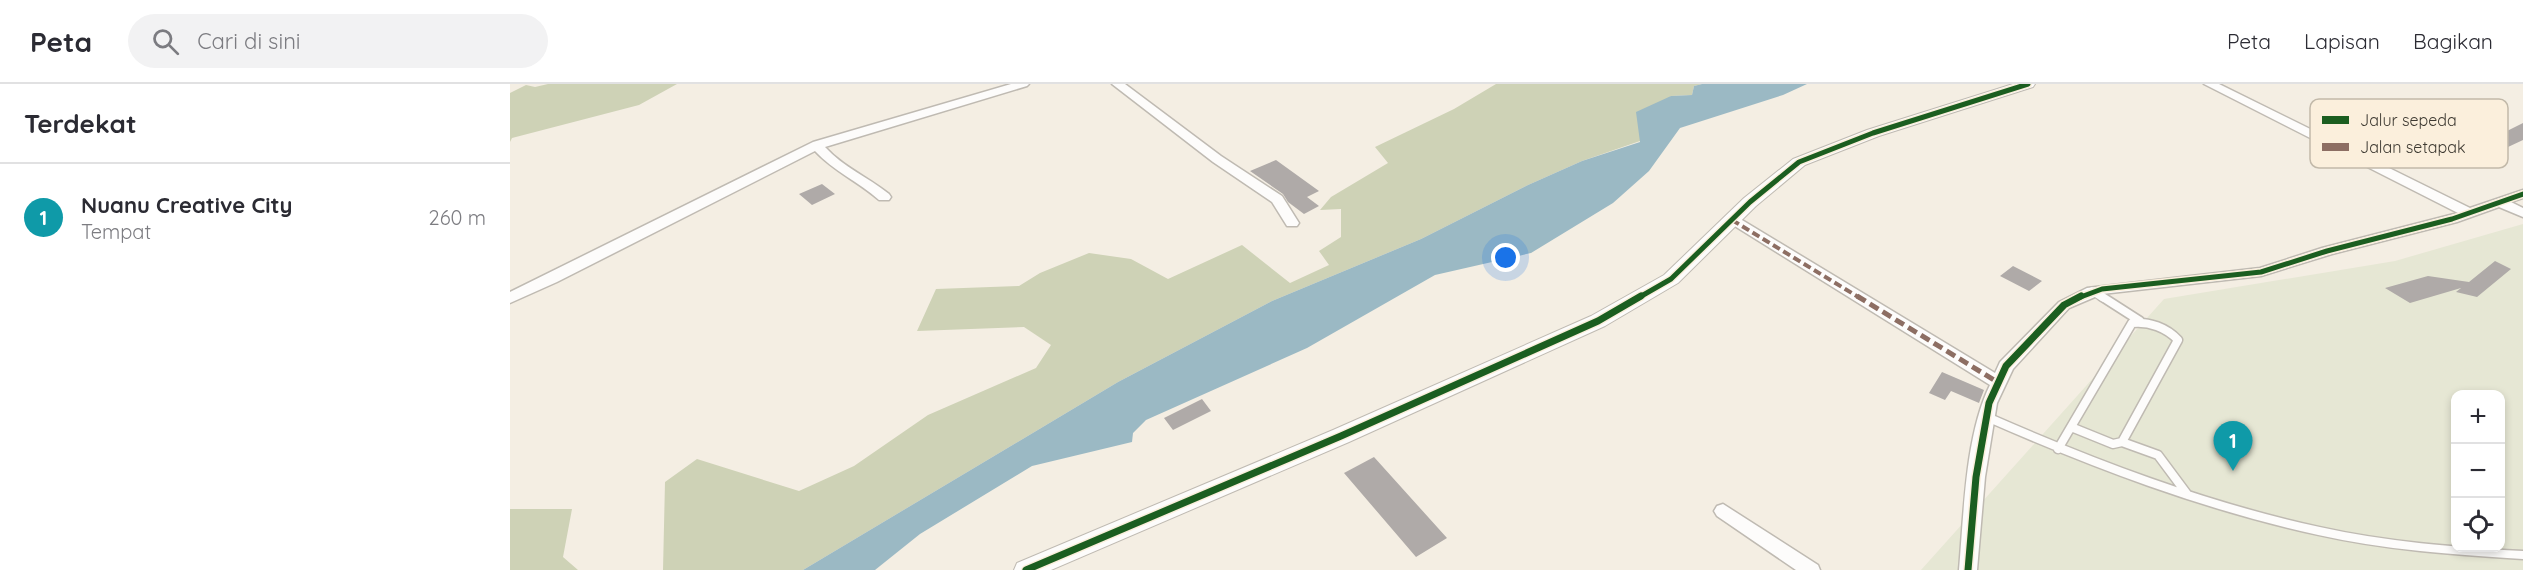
<!DOCTYPE html>
<html lang="id">
<meta charset="utf-8">
<style>
body{margin:0;font-family:Quicksand,sans-serif;background:#f2f2f3;color:#2b2b33}
.controls{position:absolute;right:18px;bottom:18px;display:grid;overflow:hidden;border-radius:12px;box-shadow:0 3px 9px #0003}
.controls button{width:54px;height:54px;display:grid;place-items:center;padding:0;border:0;border-bottom:2px solid #e1e1e2;background:#fff;color:#2b2b33;font:30px sans-serif}
.you{position:absolute;left:996px;top:174px;width:21px;height:21px;margin:-15px;border:4px solid #fff;border-radius:50%;background:#1a73e8;box-shadow:0 0 0 9px #1a73e833}
.badge{display:grid;place-items:center;width:39px;height:39px;border-radius:50%;background:#7e7970;color:#fff;font-size:20px;font-weight:700}
.pin{position:absolute;translate:-50% -50px;filter:drop-shadow(0 2px 3px #0008)}
.pin::after{content:'';position:absolute;top:32px;width:21px;height:18px;background:inherit;clip-path:polygon(0 0,100% 0,50% 100%)}
.list{margin:0;padding:0;list-style:none}
h2{display:flex;justify-content:space-between;align-items:center;height:78px;margin:0;padding:0 24px;font-size:26px}
h2 small{font-size:20px;font-weight:400;color:#7c7c81}
.list li{display:grid;grid-template-columns:39px 1fr auto;gap:18px;align-items:center;box-sizing:border-box;height:108px;padding:0 24px;border-top:2px solid #e1e1e2}
.list b{display:block;font-size:22px;white-space:nowrap}
.list p{margin:0;font-size:20px;white-space:nowrap;color:#7c7c81}
.list em{font-size:20px;font-style:normal;color:#7c7c81}
.icon{flex:none;width:33px;height:33px;fill:none;stroke:currentColor;stroke-width:2;stroke-linecap:round;stroke-linejoin:round}
.map{position:relative;flex:none;width:2013px;height:486px;overflow:hidden}
header{display:flex;align-items:center;gap:36px;box-sizing:border-box;height:84px;padding:0 30px;background:#fff;border-bottom:2px solid #e1e1e2}
header strong{font-size:28px}
nav{display:flex;gap:33px;margin-inline-start:auto;font-size:21px}
.search{width:420px;height:54px;background:#f2f2f3;display:flex;align-items:center;gap:15px;box-sizing:border-box;padding:0 21px;border-radius:33px;color:#7c7c81;font-size:22px}
main{display:flex}
aside{flex:1;background:#fff}
.map>svg:first-child{display:block}
</style>
<header>
<strong>Peta</strong>
<div class="search"><svg class="icon" aria-label="search" viewBox="0 0 24 24"><circle cx="10" cy="10" r="6"/><path d="M15 15l6 6"/></svg>Cari di sini</div>
<nav><a>Peta</a><a>Lapisan</a><a>Bagikan</a></nav>
</header>
<main>
<aside>
<h2>Terdekat<small></small></h2>
<ul class="list">
<li><span class="badge" style="background:#0f9aa8">1</span><div><b>Nuanu Creative City</b><p>Tempat</p></div><em>260 m</em></li>
</ul>
</aside>
<div class="map">
<svg width="2013" height="486" viewBox="0 0 2013 486">
<rect width="100%" height="100%" fill="#f4eee3"/>
<!-- green -->
<path fill="#e6e7d4" fill-rule="evenodd" d="M 2013,140 L 2013,486 L 1411,486 L 1654,215 L 1885,177 ZM 1946,310 L 1990,310 L 1990,464 L 1946,464 Z"/>
<!-- forest -->
<path fill="#ced2b6" d="M 38,0 L 167,0 L 129,21 L 2,54 L 0,58 L 0,9 L 16,1 L 25,3 Z
M 986,0 L 1192,0 L 1184,2 L 1182,11 L 1161,12 L 1130,57 L 1072,77 L 1018,101 L 911,155 L 762,217 L 608,298 L 293,486 L 153,486 L 155,398 L 187,375 L 289,407 L 344,382 L 418,331 L 526,284 L 541,261 L 514,243 L 407,247 L 426,205 L 509,202 L 530,189 L 579,169 L 621,175 L 658,195 L 732,161 L 780,199 L 819,181 L 809,167 L 831,153 L 831,125 L 810,126 L 821,113 L 878,79 L 865,63 L 944,25 Z
M 0,425 L 62,425 L 53,473 L 68,486 L 0,486 Z"/>
<!-- water -->
<path fill="#9bb9c4" d="M 1192,0 L 1297,0 L 1273,11 L 1170,44 L 1139,87 L 1103,119 L 1021,169 L 925,191 L 797,264 L 636,336 L 623,349 L 622,358 L 522,382 L 410,450 L 365,486 L 293,486 L 608,298 L 762,217 L 911,155 L 1018,101 L 1072,77 L 1130,58 L 1126,28 L 1161,12 L 1182,11 L 1184,2 Z"/>
<!-- building -->
<path fill="#afaaa8" d="M 2013,39 L 2013,56 L 1998,63 L 1981,55 Z
M 766,76 L 809,107 L 797,113 L 809,122 L 794,130 L 778,118 L 773,110 L 740,87 Z
M 312,100 L 325,110 L 302,121 L 289,110 Z
M 1985,177 L 2001,185 L 1967,213 L 1946,208 L 1951,204 L 1900,219 L 1875,204 L 1918,192 L 1959,198 Z
M 1503,182 L 1532,197 L 1519,207 L 1490,192 Z
M 1432,288 L 1474,306 L 1469,319 L 1441,307 L 1435,316 L 1419,309 Z
M 692,315 L 701,327 L 663,346 L 654,334 Z
M 864,373 L 937,454 L 906,473 L 834,389 Z"/>
<g fill="none" stroke-linecap="round" stroke-linejoin="round">
<defs>
<path id="service-far1" d="M 1582,207 L 1593,214"/>
<path id="service" d="M 1591,212 L 1630,237
M 1477,333 C 1584,380 1694,422 1809,447 C 1876,462 1945,467 2013,471
M 1561,343 L 1603,360 L 1612,358 L 1648,371 L 1677,410
M 1548,365 L 1622,239 C 1639,237 1657,244 1668,256 L 1612,358"/>
<path id="minor" d="M 501,0 L 519,0 L 517,2 L 315,63 C 333,83 358,93 379,110 L 381,113 L 379,116 L 369,116 C 349,98 323,87 305,67 L 47,198 L 0,219 L 0,208 L 303,58 Z
M 602,0 L 615,0 L 711,72 L 772,112 L 789,139 L 787,142 L 777,142 L 762,118 L 703,78 Z
M 1694,0 L 1709,0 L 1960,124 L 2013,106 L 2013,114 L 2001,118 L 2013,124 L 2013,133 L 1989,123 L 1947,138 L 1822,170 L 1751,192 L 1592,210 L 1559,224 L 1503,285 L 1487,319 L 1475,393 L 1467,486 L 1449,486 C 1454,429 1455,352 1480,301 L 1215,136 L 1222,132 L 1227,133 L 1485,289 L 1490,278 L 1549,218 L 1577,204 L 1750,184 L 1812,164 L 1948,129 Z
M 1213,420 L 1308,481 L 1310,486 L 1286,486 L 1207,432 L 1204,427 L 1207,422 Z"/>
<path id="tertiary" d="M 1503,0 L 1525,0 L 1523,3 L 1369,52 L 1295,81 L 1246,122 L 1168,199 L 1095,242 L 839,358 L 541,486 L 504,486 L 507,479 L 823,346 L 1081,232 L 1154,191 L 1234,114 L 1283,75 L 1357,46 Z"/>
</defs>
<!-- service-far1 casing -->
<use href="#service-far1" stroke="#bfbab2" stroke-width="9"/>
<!-- service casing -->
<use href="#service" stroke="#bfbab2" stroke-width="11"/>
<!-- minor casing -->
<use href="#minor" stroke="#bfbab2" stroke-width="3"/>
<!-- tertiary casing -->
<use href="#tertiary" stroke="#bfbab2" stroke-width="2"/>
<!-- service-far1 -->
<use href="#service-far1" stroke="#fdfcfb" stroke-width="7"/>
<!-- service -->
<use href="#service" stroke="#fdfcfb" stroke-width="8"/>
<!-- minor -->
<use href="#minor" fill="#fdfcfb" fill-rule="evenodd"/>
<!-- tertiary -->
<use href="#tertiary" fill="#fdfcfb" fill-rule="evenodd"/>
<!-- quiet-far1 -->
<path stroke="#8d6e63" stroke-width="4" stroke-dasharray="8 4" stroke-linecap="butt" d="M 1222,136 L 1350,214"/>
<!-- quiet -->
<path stroke="#8d6e63" stroke-width="5" stroke-dasharray="10 5" stroke-linecap="butt" d="M 1347,212 L 1489,299"/>
<defs>
<path id="cycleway-far1" d="M 1128,214 L 1161,195 L 1240,118 L 1289,78 L 1363,49 L 1518,0
M 1568,214 L 1592,205 L 1751,188 L 1817,167 L 1942,135 L 2013,110"/>
<path id="cycleway" d="M 516,486 L 831,352 L 1088,237 L 1131,212
M 1458,486 L 1466,393 L 1479,319 L 1496,282 L 1554,221 L 1571,212"/>
</defs>
<!-- cycleway-far1 casing -->
<use href="#cycleway-far1" stroke="#fbefdc" stroke-width="8"/>
<!-- cycleway casing -->
<use href="#cycleway" stroke="#fbefdc" stroke-width="10"/>
<!-- cycleway-far1 -->
<use href="#cycleway-far1" stroke="#1b5e20" stroke-width="5"/>
<!-- cycleway -->
<use href="#cycleway" stroke="#1b5e20" stroke-width="7"/>
</g>
<!-- legend -->
<rect x="1800" y="15" width="198" height="69" rx="9" fill="#fbefdc" stroke="#c2b9a9" stroke-width="1.5"/>
<rect x="1812" y="32" width="27" height="8" fill="#1b5e20"/>
<rect x="1812" y="59" width="27" height="8" fill="#8d6e63"/>
<g font-size="16" fill="#3e3a32">
<text x="1850" y="42">Jalur sepeda</text>
<text x="1850" y="69">Jalan setapak</text>
</g>
</svg>
<div class="controls">
<button>+</button>
<button>−</button>
<button><svg class="icon" aria-label="locate" viewBox="0 0 24 24"><circle cx="12" cy="12" r="6"/><path d="M12 2v4M12 18v4M2 12h4M18 12h4"/></svg></button>
</div>
<div class="you"></div>
<div class="pin badge" style="left:1723px;top:387px;background:#0f9aa8">1</div>
</div>
</main>
